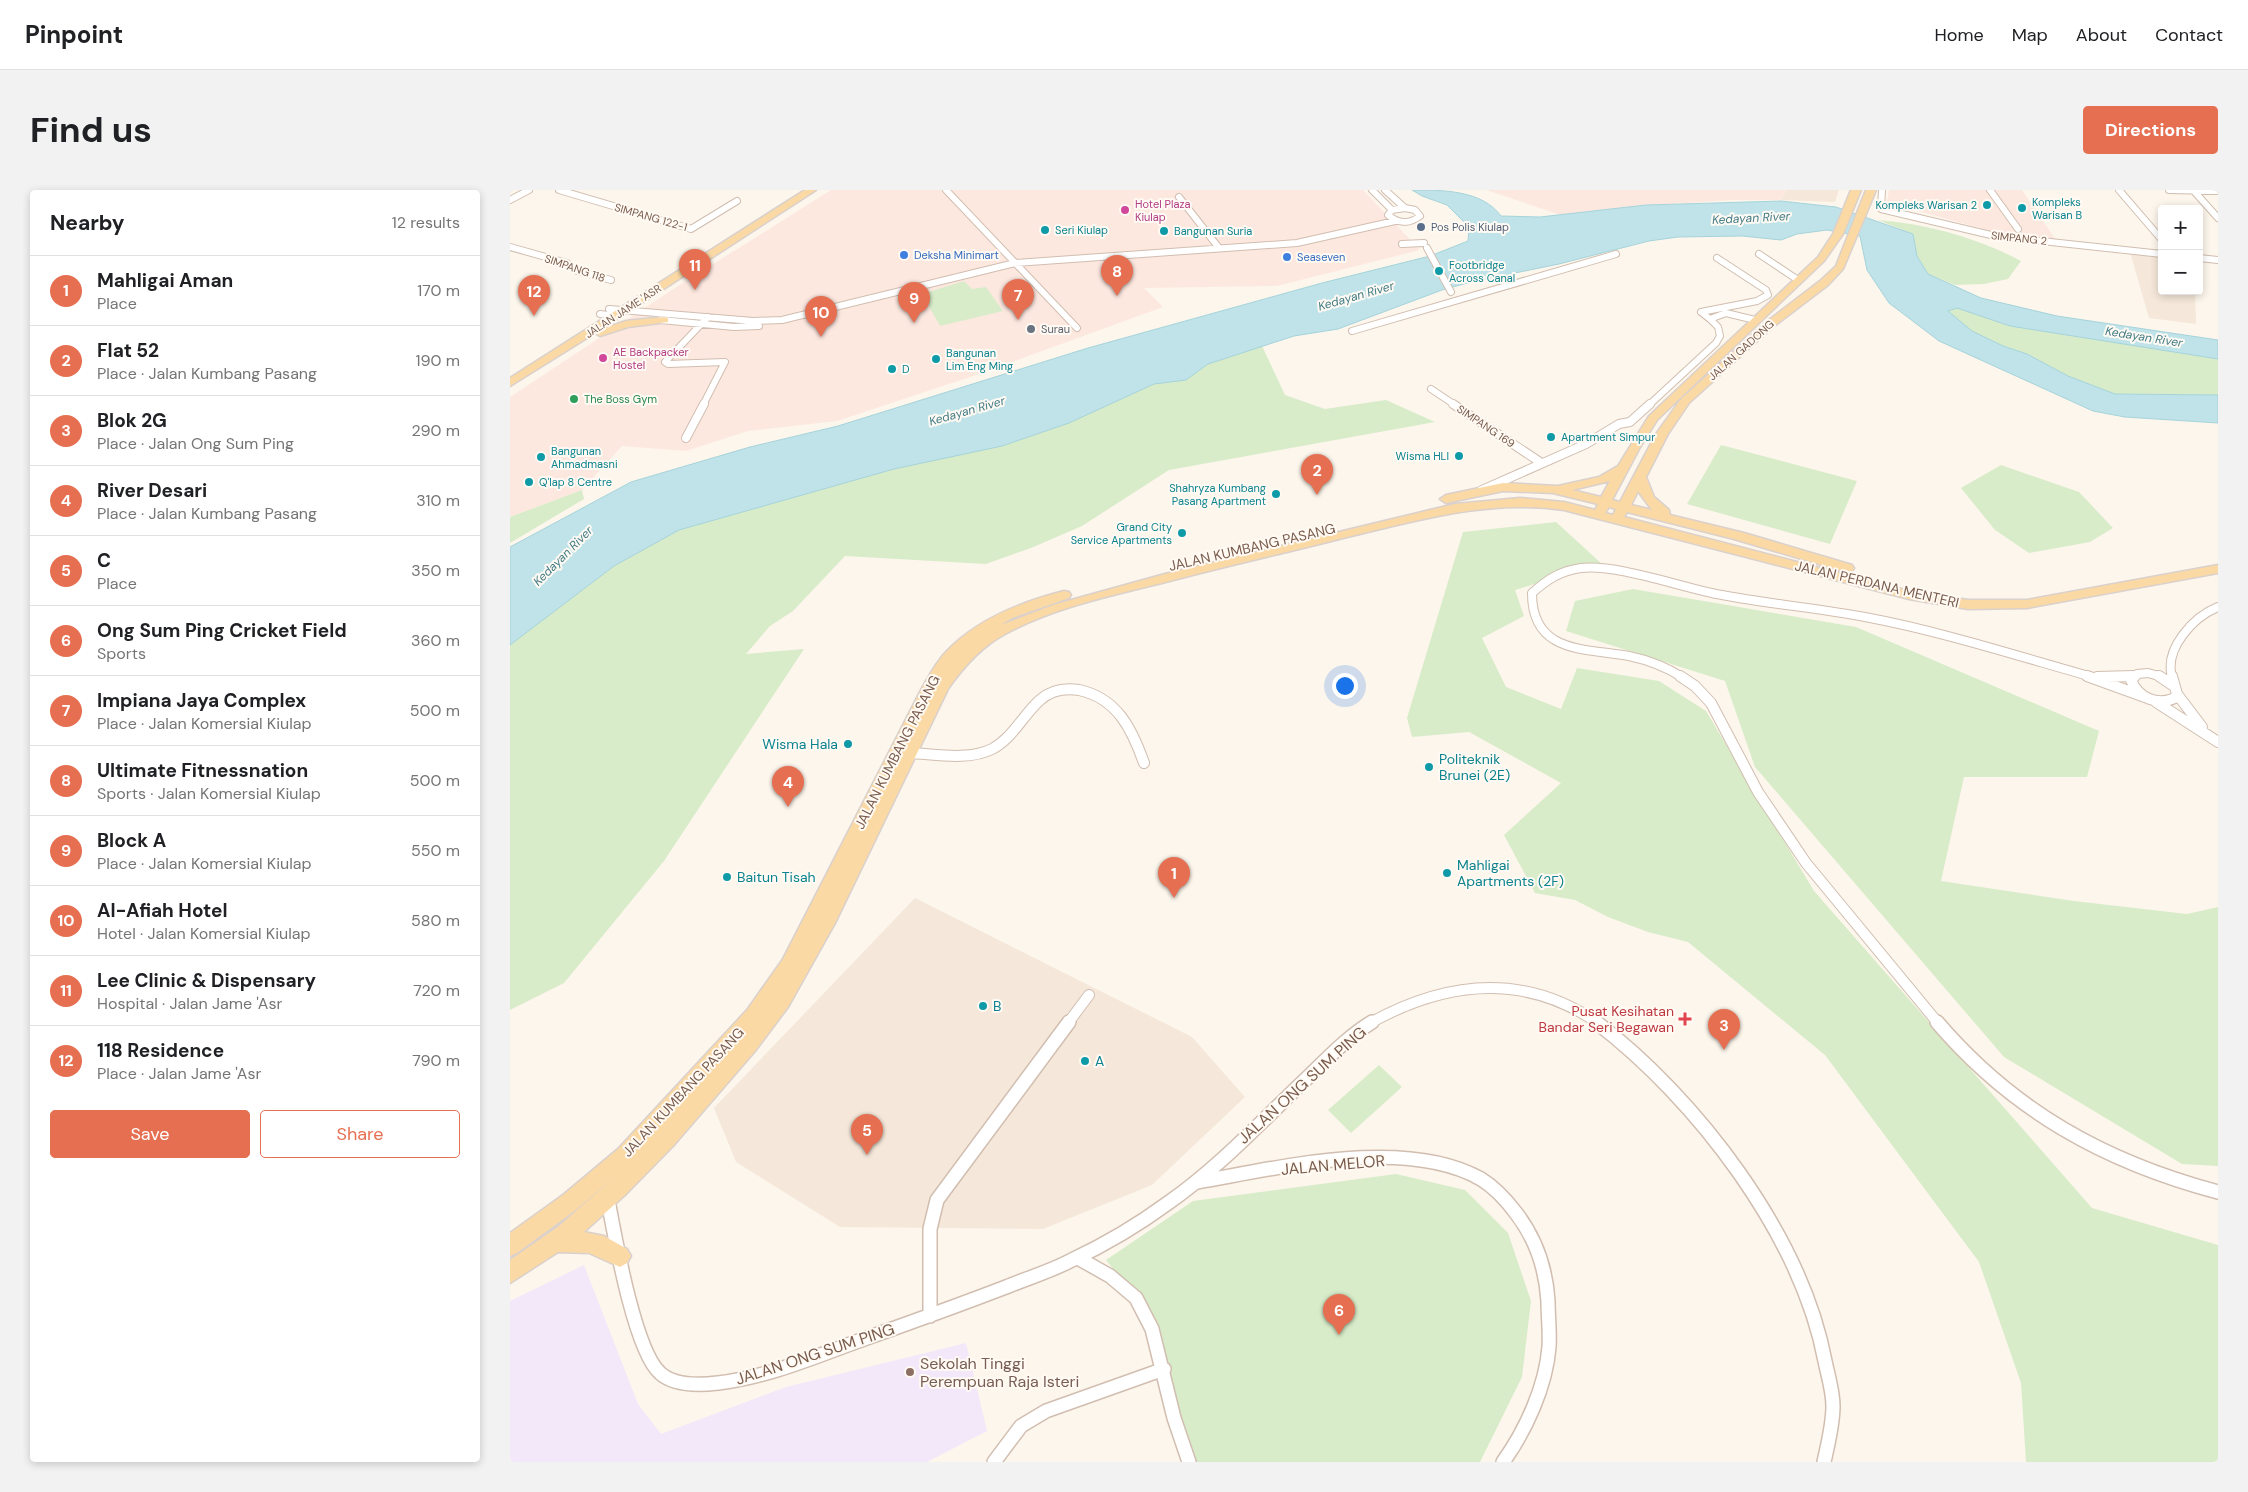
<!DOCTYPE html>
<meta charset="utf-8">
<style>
body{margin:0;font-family:"DM Sans",sans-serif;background:#f2f2f2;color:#202124}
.controls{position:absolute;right:15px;top:15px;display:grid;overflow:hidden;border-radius:5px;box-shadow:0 2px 8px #0003}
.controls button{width:45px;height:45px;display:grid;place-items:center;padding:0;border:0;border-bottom:1px solid #e0e0e0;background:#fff;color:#202124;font:25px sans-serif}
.you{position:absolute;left:834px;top:495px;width:18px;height:18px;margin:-12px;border:4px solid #fff;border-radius:50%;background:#1a73e8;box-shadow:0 0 0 8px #1a73e833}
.badge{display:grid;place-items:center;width:32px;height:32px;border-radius:50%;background:#e76f51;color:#fff;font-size:16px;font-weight:700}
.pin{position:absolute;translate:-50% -41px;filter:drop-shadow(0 1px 2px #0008)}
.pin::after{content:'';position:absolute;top:26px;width:18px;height:15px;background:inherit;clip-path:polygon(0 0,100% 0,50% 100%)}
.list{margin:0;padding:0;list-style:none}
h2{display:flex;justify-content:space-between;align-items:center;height:65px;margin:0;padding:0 20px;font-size:21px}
h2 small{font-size:16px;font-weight:400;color:#757577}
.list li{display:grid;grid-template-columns:32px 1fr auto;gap:15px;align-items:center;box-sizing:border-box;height:70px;padding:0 20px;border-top:1px solid #e0e0e0}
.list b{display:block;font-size:19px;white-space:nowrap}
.list p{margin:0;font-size:16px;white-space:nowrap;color:#757577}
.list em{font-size:16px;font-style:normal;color:#757577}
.actions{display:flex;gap:10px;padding:15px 20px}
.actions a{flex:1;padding:11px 0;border:1px solid #e76f51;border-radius:5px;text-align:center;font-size:18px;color:#e76f51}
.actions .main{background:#e76f51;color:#fff}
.map{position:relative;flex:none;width:1708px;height:1272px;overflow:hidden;border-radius:5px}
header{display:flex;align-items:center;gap:30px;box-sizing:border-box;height:70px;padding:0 25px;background:#fff;border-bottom:1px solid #e0e0e0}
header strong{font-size:24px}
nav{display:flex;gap:28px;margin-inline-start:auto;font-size:18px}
.intro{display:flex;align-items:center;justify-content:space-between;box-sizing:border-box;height:120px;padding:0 30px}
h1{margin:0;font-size:35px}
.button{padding:12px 22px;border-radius:5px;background:#e76f51;color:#fff;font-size:18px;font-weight:700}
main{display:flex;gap:30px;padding:0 30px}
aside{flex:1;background:#fff;border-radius:5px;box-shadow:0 2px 8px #0003}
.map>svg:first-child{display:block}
</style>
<header>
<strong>Pinpoint</strong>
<nav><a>Home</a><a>Map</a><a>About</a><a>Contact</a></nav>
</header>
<div class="intro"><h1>Find us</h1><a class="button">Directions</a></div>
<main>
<aside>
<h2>Nearby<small>12 results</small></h2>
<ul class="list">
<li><span class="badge">1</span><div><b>Mahligai Aman</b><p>Place</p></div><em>170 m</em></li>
<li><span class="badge">2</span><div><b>Flat 52</b><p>Place · Jalan Kumbang Pasang</p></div><em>190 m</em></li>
<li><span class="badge">3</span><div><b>Blok 2G</b><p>Place · Jalan Ong Sum Ping</p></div><em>290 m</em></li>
<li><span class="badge">4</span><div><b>River Desari</b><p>Place · Jalan Kumbang Pasang</p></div><em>310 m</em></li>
<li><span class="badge">5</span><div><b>C</b><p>Place</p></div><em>350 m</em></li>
<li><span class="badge">6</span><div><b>Ong Sum Ping Cricket Field</b><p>Sports</p></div><em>360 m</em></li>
<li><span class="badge">7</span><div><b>Impiana Jaya Complex</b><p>Place · Jalan Komersial Kiulap</p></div><em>500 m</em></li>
<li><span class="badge">8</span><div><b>Ultimate Fitnessnation</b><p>Sports · Jalan Komersial Kiulap</p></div><em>500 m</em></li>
<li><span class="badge">9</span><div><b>Block A</b><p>Place · Jalan Komersial Kiulap</p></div><em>550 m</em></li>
<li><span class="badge">10</span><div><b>Al-Afiah Hotel</b><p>Hotel · Jalan Komersial Kiulap</p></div><em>580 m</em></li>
<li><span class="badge">11</span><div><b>Lee Clinic &amp; Dispensary</b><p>Hospital · Jalan Jame 'Asr</p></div><em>720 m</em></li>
<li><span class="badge">12</span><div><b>118 Residence</b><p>Place · Jalan Jame 'Asr</p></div><em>790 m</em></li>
</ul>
<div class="actions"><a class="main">Save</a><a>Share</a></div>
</aside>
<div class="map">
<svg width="1708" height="1272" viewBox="0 0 1708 1272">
<rect width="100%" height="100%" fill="#fdf6ec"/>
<!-- residential -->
<path fill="#f5e8da" d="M 1276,0 L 1329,0 L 1325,12 L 1271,10 Z
M 1620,62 L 1652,65 L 1652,101 L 1685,101 L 1686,134 L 1639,128 Z
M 405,708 L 682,847 L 735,907 L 642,995 L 533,1039 L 330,1037 L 226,972 L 204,918 Z"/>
<!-- commercial -->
<path fill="#fde8e0" d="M 321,0 L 853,0 L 910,60 L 767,96 L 634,98 L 653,117 L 463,186 L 327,231 L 238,241 L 176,261 L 112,256 L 72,300 L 0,327 L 0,207 L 162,100 Z
M 976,0 L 1276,0 L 1271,10 L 1223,10 L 1145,15 L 1051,25 Z
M 1379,0 L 1512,0 L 1546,50 L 1491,44 L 1405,20 L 1376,17 Z"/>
<!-- education -->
<path fill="#f3e8fa" d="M 74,1075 L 128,1214 L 151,1244 L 276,1197 L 456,1153 L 477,1241 L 417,1272 L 0,1272 L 0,1111 Z"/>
<!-- green -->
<path fill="#d8ecc9" d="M 1368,30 C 1417,34 1468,48 1511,71 L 1498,89 L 1474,94 L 1445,95 L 1418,84 L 1407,66 L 1403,44 Z
M 454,91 L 462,99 L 476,97 L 493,121 L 430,136 L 412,104 Z
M 1447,118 L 1500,136 L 1708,169 L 1708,205 L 1605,204 L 1558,186 L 1517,164 L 1493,156 L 1462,141 L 1438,121 Z
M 752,156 L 775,205 L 815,219 L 876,210 L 925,232 L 659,280 L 572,336 L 521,358 L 476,374 L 335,366 L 283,421 L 260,436 L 236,464 L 294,459 L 154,671 L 54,793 L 0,820 L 0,455 L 104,376 L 169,340 L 384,279 L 492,256 L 559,233 L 644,194 L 676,190 L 698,174 Z
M 1211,255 L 1347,291 L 1320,354 L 1177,314 Z
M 1491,275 L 1569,302 L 1603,338 L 1580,352 L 1519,363 L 1485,340 L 1451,298 Z
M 72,300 L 74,309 L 0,353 L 0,327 Z
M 1046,332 L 1092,374 L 1005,400 L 1014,426 L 972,448 L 996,497 L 1051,519 L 1067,478 L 1149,491 L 1196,521 L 1304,701 L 1582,1018 L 1708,1055 L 1708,1272 L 1516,1272 L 1511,1193 L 1469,1072 L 1315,865 L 1178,752 L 1138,742 L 1098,727 L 1065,710 L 1025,703 L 994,645 L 1051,593 L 959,542 L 902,547 L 897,528 L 953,342 Z
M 1123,399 L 1346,437 L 1589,541 L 1577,587 L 1454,587 L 1431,691 L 1564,711 L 1677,724 L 1708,717 L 1708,976 L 1672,974 L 1494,867 L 1245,577 L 1215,491 L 1056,441 L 1065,411 Z
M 869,875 L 892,897 L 841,943 L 818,920 Z
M 886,984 L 955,1000 L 998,1043 L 1021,1111 L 1012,1187 L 970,1272 L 680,1272 L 626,1108 L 596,1070 L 683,1011 Z"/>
<!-- water -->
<path fill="#bfe3e8" stroke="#a5d3da" d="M 902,0 C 933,0 972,0 991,26 L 1030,27 L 1136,15 L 1271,11 L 1326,17 L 1403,44 L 1407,66 L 1418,84 L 1471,108 L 1547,126 L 1708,150 L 1708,169 L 1500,136 L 1447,118 L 1438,121 L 1462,141 L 1493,156 L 1517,164 L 1558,186 L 1605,204 L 1708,205 L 1708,233 L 1615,227 L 1583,221 L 1429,151 L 1379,113 L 1357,80 L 1350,46 L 1317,40 L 1287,44 L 1271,50 L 1232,46 L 1168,47 L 1139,51 L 1049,74 L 961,92 L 932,100 L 828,139 L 784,146 L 698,174 L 676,190 L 644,194 L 559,233 L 492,256 L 384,279 L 169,340 L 104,376 L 0,455 L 0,357 L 121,292 L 240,257 L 328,236 L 578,158 L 812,93 L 920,66 L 958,51 L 959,37 L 937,15 L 912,6 Z"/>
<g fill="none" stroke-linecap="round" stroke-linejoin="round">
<defs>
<path id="street-far3" d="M 49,0 L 181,39 L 227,11
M 436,0 L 567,138
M 862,0 L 882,20
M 875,0 L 895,18
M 1372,0 L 1371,19 L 1485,46 L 1652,64
M 1480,0 L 1508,39
M 1609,0 L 1652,50
M 1659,0 L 1708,1
M 1683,0 L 1708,28
M 669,7 L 709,58
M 0,10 L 19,0
M 895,18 L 905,20 L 910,26 C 900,34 888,34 878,25 L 882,20 Z
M 892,54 L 914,53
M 0,57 L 57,73 L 67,81 L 101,90
M 917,58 L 941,102
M 1249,64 L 1288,90
M 1689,68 L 1708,70
M 99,119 L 243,131 L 272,130 L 505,73 L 787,53 L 885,31
M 90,124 L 107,126
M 1200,129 L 1191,122 L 1247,111 L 1258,105 L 1256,100 L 1207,68
M 151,130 L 224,137 L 249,136
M 842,141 L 1106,64
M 921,199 L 945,215
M 193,215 L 215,172 L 158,174 L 155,172 L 198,127
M 1139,215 L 1206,153 L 1210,146 L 1208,137 L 1200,129 L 1216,123 L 1245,130"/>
<path id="street-far2" d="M 943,214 L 1030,272
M 176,248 L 194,214
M 972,300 L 1076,254 L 1109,234 L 1120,232 L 1140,214
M 1172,487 C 1156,477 1138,470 1119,466 C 1075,458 1022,464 1022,403 C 1038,389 1050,381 1071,378 C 1109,374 1172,398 1212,405 C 1259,414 1307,418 1355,427 C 1430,441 1508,466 1582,487
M 1587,487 L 1624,486
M 1624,487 L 1627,484 L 1638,483 L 1652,487
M 1662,487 C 1654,459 1683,427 1708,417"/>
<path id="street-far1" d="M 1170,486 L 1185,496 L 1201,513 L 1248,602 L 1296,673 L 1428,833
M 1577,486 L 1635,507
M 1625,486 L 1621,490 C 1628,508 1647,516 1665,508 L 1667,504 L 1662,486
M 1649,486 L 1664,496
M 1587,487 L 1624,486
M 1667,504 L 1692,537
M 1646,512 L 1708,552
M 399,563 C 425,564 458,571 482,559 C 503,548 513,525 530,510 C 541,500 555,498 569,500 C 607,508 622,539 634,573
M 558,833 L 579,805
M 860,833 C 936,791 1014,782 1088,833"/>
<path id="street" d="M 1086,832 C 1187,909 1291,1045 1315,1171 C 1318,1186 1323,1201 1323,1216 C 1323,1235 1318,1253 1314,1272
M 1427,832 C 1503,921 1595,972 1708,1002
M 687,992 C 769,978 895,946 971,989 C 984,997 997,1011 1006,1023 C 1026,1049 1036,1079 1038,1111 C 1038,1126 1040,1142 1039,1157 C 1036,1196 1016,1240 993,1272
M 97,1005 C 104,1042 124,1160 150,1183 C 164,1196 191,1195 208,1193 C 259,1187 306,1166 354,1149 C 402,1132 449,1115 496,1097 C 518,1088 541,1081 562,1070 C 596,1054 628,1035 658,1013 C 708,978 750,933 794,891 C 816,870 836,848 862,832
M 568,1068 L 600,1086 L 626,1108 L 642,1139 L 664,1228 L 679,1272
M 420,1126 L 420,1039 L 427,1010 L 559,832
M 484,1272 L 511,1236 L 536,1221 L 654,1179"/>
<path id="primary" d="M 295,0 L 306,0 L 92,139 L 116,131 L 154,127 L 158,128 L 158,132 L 118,137 L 90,146 L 85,143 L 0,196 L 0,188 Z
M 1341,0 L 1351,0 L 1333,44 L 1314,71 L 1147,230 L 1129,259 L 1102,310 L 1110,312 L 1146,244 L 1171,209 L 1255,133 L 1310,91 L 1326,76 L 1356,0 L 1366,0 L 1333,79 L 1318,95 L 1263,137 L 1179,213 L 1158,244 L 1136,287 L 1144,307 L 1159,320 L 1160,325 L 1234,343 L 1342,375 L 1344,378 L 1342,381 L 1332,381 L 1224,349 L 1117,322 L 1114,327 L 1399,401 L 1458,410 L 1517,410 L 1708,375 L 1708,383 L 1517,418 L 1458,419 L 1399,409 L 1054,320 C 979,309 910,330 837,347 C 783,361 729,373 675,387 C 616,403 550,414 495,444 C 471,457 454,476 438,499 L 325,733 L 278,817 L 245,861 L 163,956 L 115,1005 L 74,1042 L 94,1046 L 117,1059 L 121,1066 L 117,1073 L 110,1077 L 79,1063 L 48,1062 L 0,1093 L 0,1070 L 49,1036 L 107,985 L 67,1019 L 7,1063 L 0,1066 L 0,1043 L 53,1005 L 108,959 L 237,820 L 273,769 L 411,500 C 418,488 426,472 436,462 C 467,429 511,412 554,401 L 559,402 L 561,405 L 559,408 L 502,428 L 491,435 L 543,415 L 655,384 L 945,314 L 1010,308 L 1054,312 L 1085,320 L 1088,314 L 1043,303 L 993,301 L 936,313 L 930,309 L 936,305 L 993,293 L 1048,296 L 1089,287 L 1108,276 L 1139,226 L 1308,67 L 1323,44 ZM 1100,291 L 1091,307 L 1062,300 ZM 1128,301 L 1142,320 L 1121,315 ZM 1099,317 L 1106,319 L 1103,325 L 1095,323 Z"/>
</defs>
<!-- street-far3 casing -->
<use href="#street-far3" stroke="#d1beb0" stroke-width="8"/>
<!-- street-far2 casing -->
<use href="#street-far2" stroke="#d1beb0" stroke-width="10"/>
<!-- street-far1 casing -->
<use href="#street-far1" stroke="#d1beb0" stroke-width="12"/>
<!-- street casing -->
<use href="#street" stroke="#d1beb0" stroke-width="16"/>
<!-- primary casing -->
<use href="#primary" stroke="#dad1cd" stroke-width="3"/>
<!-- street-far3 -->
<use href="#street-far3" stroke="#fff" stroke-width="6"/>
<!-- street-far2 -->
<use href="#street-far2" stroke="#fff" stroke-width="8"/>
<!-- street-far1 -->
<use href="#street-far1" stroke="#fff" stroke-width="10"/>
<!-- street -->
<use href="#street" stroke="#fff" stroke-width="13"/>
<!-- primary -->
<use href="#primary" fill="#fbd9a5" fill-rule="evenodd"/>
</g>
<!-- markers -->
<g fill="#0f9aa8" stroke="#fffaf3" stroke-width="2">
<circle cx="1477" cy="15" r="5"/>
<circle cx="1512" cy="18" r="5"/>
<circle cx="535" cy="40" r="5"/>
<circle cx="654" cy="41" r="5"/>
<circle cx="929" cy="81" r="5"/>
<circle cx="426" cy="169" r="5"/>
<circle cx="382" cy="179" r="5"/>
<circle cx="1041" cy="247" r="5"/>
<circle cx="949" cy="266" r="5"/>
<circle cx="31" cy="267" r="5"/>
<circle cx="19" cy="292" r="5"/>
<circle cx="766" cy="304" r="5"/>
<circle cx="672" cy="343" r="5"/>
<circle cx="338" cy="554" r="5"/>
<circle cx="919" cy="577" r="5"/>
<circle cx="937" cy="683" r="5"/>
<circle cx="217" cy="687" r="5"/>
<circle cx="473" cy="816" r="5"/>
<circle cx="575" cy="871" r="5"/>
</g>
<g fill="#d1479c" stroke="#fffaf3" stroke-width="2">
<circle cx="615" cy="20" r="5"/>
<circle cx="93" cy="168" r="5"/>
</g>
<circle fill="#5c6f8a" stroke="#fffaf3" stroke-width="2" cx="911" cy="37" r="5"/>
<g fill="#3f7fe0" stroke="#fffaf3" stroke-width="2">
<circle cx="394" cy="65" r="5"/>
<circle cx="777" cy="67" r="5"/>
</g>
<circle fill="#6b7280" stroke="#fffaf3" stroke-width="2" cx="521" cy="139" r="5"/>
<circle fill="#2e9e5b" stroke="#fffaf3" stroke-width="2" cx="64" cy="209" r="5"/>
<path fill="#e0444e" stroke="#fffaf3" stroke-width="2" d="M1172.5 821.5h5v5h5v5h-5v5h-5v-5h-5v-5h5z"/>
<circle fill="#8d6e63" stroke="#fffaf3" stroke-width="2" cx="400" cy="1182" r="5"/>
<g text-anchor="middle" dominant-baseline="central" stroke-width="4" stroke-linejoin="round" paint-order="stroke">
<!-- far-culture labels -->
<g font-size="11" fill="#0d838f" stroke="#fffaf3" text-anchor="start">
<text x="1522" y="12">Kompleks<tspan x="1522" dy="13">Warisan B</tspan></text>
<text x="1467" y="15" text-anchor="end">Kompleks Warisan 2</text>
<text x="545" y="40">Seri Kiulap</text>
<text x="664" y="41">Bangunan Suria</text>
<text x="939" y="75">Footbridge<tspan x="939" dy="13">Across Canal</tspan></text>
<text x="436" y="163">Bangunan<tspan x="436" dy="13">Lim Eng Ming</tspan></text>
<text x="392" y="179">D</text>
<text x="1051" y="247">Apartment Simpur</text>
<text x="41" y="261">Bangunan<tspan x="41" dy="13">Ahmadmasni</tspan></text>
<text x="939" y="266" text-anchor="end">Wisma HLI</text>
<text x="29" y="292">Q'lap 8 Centre</text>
<text x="756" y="298" text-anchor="end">Shahryza Kumbang<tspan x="756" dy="13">Pasang Apartment</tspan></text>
<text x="662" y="337" text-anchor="end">Grand City<tspan x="662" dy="13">Service Apartments</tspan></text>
</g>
<!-- far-hotel labels -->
<g font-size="11" fill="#b23c85" stroke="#fffaf3" text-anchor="start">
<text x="625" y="14">Hotel Plaza<tspan x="625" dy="13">Kiulap</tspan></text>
<text x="103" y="162">AE Backpacker<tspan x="103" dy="13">Hostel</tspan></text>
</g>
<!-- far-street labels -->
<g font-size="11" fill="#7a5c4d" stroke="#fffaf3">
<text transform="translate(141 27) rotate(16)">SIMPANG 122-1</text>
<text transform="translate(1509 48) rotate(6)">SIMPANG 2</text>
<text transform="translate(65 78) rotate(19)">SIMPANG 118</text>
<text transform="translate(113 121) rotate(-33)">JALAN JAME 'ASR</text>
<text transform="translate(1231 160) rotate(-42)">JALAN GADONG</text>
<text transform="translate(976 236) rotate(34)">SIMPANG 169</text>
</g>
<!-- far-service labels -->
<g font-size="11" fill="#4e5e75" stroke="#fffaf3" text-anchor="start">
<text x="921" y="37">Pos Polis Kiulap</text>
</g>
<!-- far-shop labels -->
<g font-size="11" fill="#366cbe" stroke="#fffaf3" text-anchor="start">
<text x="404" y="65">Deksha Minimart</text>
<text x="787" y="67">Seaseven</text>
</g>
<!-- far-worship labels -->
<g font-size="11" fill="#5b616d" stroke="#fffaf3" text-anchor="start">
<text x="531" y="139">Surau</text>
</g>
<!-- far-leisure labels -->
<g font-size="11" fill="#27864d" stroke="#fffaf3" text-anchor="start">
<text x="74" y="209">The Boss Gym</text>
</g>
<!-- far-water labels -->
<g font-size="12" font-style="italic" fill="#437c86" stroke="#fffaf3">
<text transform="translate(1241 28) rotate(-3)">Kedayan River</text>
<text transform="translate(846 106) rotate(-16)">Kedayan River</text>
<text transform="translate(1634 147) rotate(9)">Kedayan River</text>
<text transform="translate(457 221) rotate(-16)">Kedayan River</text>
<text transform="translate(53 366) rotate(-45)">Kedayan River</text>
</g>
<!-- street labels -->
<g font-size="14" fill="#7a5c4d" stroke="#fffaf3">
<text transform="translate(742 357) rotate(-13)">JALAN KUMBANG PASANG</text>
<text transform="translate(1367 394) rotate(13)">JALAN PERDANA MENTERI</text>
<text transform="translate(387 562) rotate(-63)">JALAN KUMBANG PASANG</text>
<text transform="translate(173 902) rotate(-47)">JALAN KUMBANG PASANG</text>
</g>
<!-- culture labels -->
<g font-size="14" fill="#0d838f" stroke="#fffaf3" text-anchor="start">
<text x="328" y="554" text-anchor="end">Wisma Hala</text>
<text x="929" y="569">Politeknik<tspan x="929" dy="16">Brunei (2E)</tspan></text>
<text x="947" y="675">Mahligai<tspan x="947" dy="16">Apartments (2F)</tspan></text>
<text x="227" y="687">Baitun Tisah</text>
<text x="483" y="816">B</text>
<text x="585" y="871">A</text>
</g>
<!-- health labels -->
<g font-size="14" fill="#be3a42" stroke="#fffaf3" text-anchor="end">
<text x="1164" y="821">Pusat Kesihatan<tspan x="1164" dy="16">Bandar Seri Begawan</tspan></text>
</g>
<!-- near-street labels -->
<g font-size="16" fill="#7a5c4d" stroke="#fffaf3">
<text transform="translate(792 895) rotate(-42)">JALAN ONG SUM PING</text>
<text transform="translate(823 975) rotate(-5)">JALAN MELOR</text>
<text transform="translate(305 1164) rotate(-18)">JALAN ONG SUM PING</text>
</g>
<!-- near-education labels -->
<g font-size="16" fill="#785e54" stroke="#fffaf3" text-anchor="start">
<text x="410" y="1173">Sekolah Tinggi<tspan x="410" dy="18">Perempuan Raja Isteri</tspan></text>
</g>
</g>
</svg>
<div class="controls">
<button>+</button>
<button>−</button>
</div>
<div class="you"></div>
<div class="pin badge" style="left:664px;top:708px">1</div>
<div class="pin badge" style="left:807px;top:305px">2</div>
<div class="pin badge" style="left:1214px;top:860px">3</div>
<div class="pin badge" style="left:278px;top:617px">4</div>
<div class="pin badge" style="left:357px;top:965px">5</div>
<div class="pin badge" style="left:829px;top:1145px">6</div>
<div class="pin badge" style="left:508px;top:130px">7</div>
<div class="pin badge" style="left:607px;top:106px">8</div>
<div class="pin badge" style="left:404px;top:133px">9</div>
<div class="pin badge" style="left:311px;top:147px">10</div>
<div class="pin badge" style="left:185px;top:100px">11</div>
<div class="pin badge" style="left:24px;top:126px">12</div>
</div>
</main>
